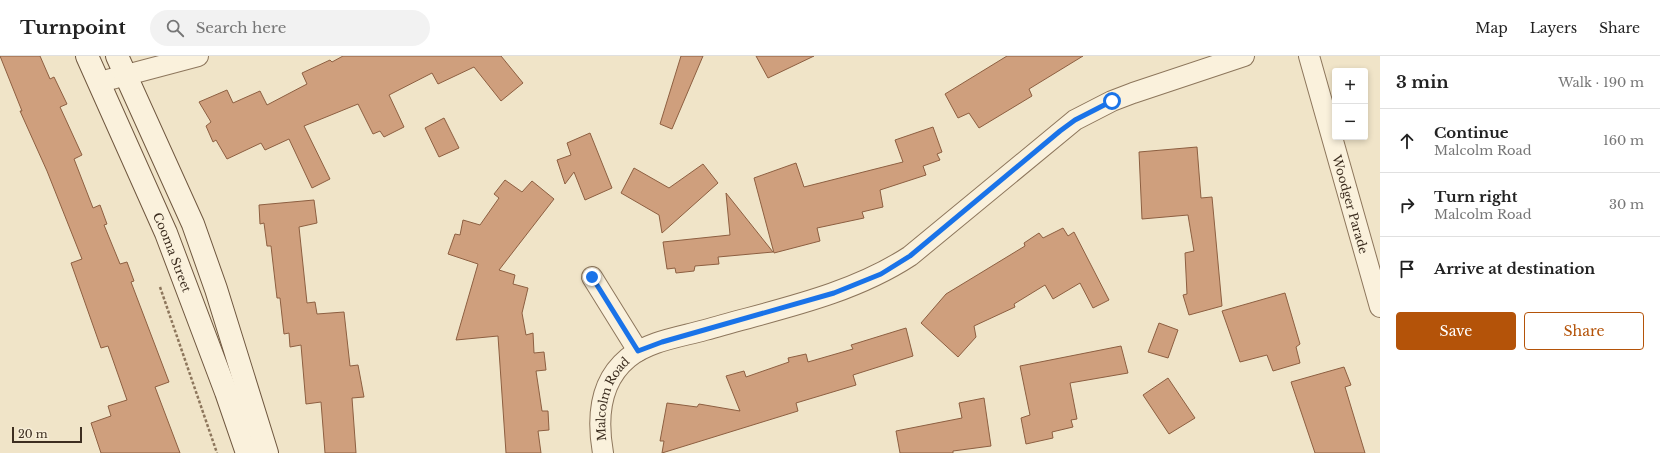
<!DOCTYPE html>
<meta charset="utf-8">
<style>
body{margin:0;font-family:"Libre Baskerville",serif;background:#f2f2f2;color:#222}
.controls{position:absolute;right:12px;top:12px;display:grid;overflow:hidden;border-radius:4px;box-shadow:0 2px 6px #0003}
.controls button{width:36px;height:36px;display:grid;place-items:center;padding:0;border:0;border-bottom:1px solid #e0e0e0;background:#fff;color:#222;font:20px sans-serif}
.scale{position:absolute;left:12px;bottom:10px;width:70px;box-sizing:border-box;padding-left:4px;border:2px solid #3d2e20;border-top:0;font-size:11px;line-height:14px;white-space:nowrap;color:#3d2e20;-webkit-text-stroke:3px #f7eed8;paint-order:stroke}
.stop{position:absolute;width:12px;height:12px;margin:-9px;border:3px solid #1a73e8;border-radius:50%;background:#fff}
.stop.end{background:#1a73e8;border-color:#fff;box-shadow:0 1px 4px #0008}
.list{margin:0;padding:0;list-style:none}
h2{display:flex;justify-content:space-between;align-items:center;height:52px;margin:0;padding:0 16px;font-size:17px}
h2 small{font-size:13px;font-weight:400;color:#767676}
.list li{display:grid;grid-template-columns:26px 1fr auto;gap:12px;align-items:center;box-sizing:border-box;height:64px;padding:0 16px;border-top:1px solid #e0e0e0}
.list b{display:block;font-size:15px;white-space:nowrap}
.list p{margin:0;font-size:13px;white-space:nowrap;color:#767676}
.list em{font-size:13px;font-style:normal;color:#767676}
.actions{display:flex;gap:8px;padding:12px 16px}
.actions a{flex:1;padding:9px 0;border:1px solid #b45309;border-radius:4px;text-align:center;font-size:14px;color:#b45309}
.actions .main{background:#b45309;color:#fff}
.icon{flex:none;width:22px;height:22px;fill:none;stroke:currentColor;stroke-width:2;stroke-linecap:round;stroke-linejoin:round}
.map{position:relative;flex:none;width:1380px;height:397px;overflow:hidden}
header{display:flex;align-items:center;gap:24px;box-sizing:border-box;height:56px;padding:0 20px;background:#fff;border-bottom:1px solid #e0e0e0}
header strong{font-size:19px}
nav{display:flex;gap:22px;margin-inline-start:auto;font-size:14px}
.search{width:280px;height:36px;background:#f2f2f2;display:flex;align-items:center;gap:10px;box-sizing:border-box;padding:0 14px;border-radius:22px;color:#767676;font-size:15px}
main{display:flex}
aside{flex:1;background:#fff}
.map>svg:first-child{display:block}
</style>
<header>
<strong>Turnpoint</strong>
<div class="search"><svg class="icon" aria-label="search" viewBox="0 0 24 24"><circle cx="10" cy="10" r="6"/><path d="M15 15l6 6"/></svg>Search here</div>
<nav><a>Map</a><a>Layers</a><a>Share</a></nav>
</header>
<main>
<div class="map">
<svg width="1380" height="397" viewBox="0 0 1380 397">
<rect width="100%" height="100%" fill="#f0e4c8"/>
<!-- building -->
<path fill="#cf9f7d" stroke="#8d5f41" d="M 0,0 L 40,0 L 50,23 L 54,21 L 67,48 L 60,51 L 82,99 L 74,103 L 93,152 L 100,149 L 107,168 L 104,169 L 120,208 L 127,206 L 134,225 L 131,226 L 169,326 L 155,331 L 180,397 L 101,397 L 91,367 L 111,360 L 108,350 L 127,344 L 108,290 L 101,292 L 71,207 L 82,203 L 47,115 L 20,55 L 22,55 Z
M 343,0 L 501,0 L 523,27 L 501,45 L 474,11 L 438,28 L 432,17 L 389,39 L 404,71 L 384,81 L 380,75 L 373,78 L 358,48 L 304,70 L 330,123 L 312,132 L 289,83 L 265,94 L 261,87 L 227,103 L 216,84 L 213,86 L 206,70 L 211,66 L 199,46 L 227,34 L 233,47 L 260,35 L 267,49 L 307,28 L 302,17 L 330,4 L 332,6 Z
M 681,0 L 703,0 L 672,73 L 660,68 Z
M 756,0 L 814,0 L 768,22 Z
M 1007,0 L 1083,0 L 1029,33 L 1032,40 L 979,72 L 969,57 L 958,62 L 945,38 Z
M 444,62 L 459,92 L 439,101 L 425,72 Z
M 933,71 L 942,96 L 937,98 L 940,104 L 923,110 L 926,119 L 880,134 L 883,151 L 862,156 L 864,162 L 817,172 L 820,185 L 774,197 L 754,122 L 796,107 L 804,131 L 903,106 L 895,84 Z
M 590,77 L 612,132 L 585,144 L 574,116 L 565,128 L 557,104 L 571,99 L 567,87 Z
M 1197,91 L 1201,142 L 1212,141 L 1222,250 L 1189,259 L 1183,239 L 1187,238 L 1185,197 L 1194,195 L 1188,159 L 1142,163 L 1139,96 Z
M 703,108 L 718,127 L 662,177 L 659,159 L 621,137 L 634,112 L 669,132 Z
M 505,124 L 522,136 L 532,125 L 554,143 L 499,214 L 515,219 L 513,228 L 528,232 L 522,257 L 526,279 L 533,277 L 534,297 L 544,296 L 546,314 L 536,315 L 542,355 L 548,355 L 549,374 L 538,375 L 541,397 L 506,397 L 498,280 L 456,284 L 478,208 L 448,198 L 455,178 L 460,179 L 463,164 L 480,169 L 499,142 L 494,138 Z
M 726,137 L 773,196 L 718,201 L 719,208 L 695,210 L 694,215 L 676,217 L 675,212 L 667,213 L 663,186 L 730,179 Z
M 314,144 L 317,167 L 299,171 L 307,247 L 315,246 L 317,258 L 344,256 L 350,310 L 358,309 L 364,341 L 352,342 L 356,397 L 325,397 L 321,346 L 306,348 L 301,289 L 290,291 L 289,277 L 284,278 L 280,242 L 277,242 L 271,190 L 267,190 L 264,167 L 260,168 L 259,149 Z
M 1063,172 L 1068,180 L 1074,176 L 1109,244 L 1093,252 L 1080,227 L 1053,243 L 1045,229 L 1014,248 L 1015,251 L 974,270 L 976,281 L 958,301 L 921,267 L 946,238 L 1025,190 L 1024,187 L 1039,177 L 1043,182 Z
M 1285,237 L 1300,288 L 1296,291 L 1300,307 L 1273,315 L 1267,299 L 1240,306 L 1222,255 Z
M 1159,267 L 1178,274 L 1168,302 L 1148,296 Z
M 906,272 L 913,300 L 853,319 L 856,329 L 796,347 L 798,355 L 662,397 L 664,385 L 660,385 L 667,347 L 697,351 L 699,348 L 740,355 L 726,320 L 744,315 L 746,321 L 789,306 L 788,302 L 806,298 L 808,306 L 853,293 L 851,289 Z
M 1121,290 L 1128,317 L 1070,327 L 1077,363 L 1071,364 L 1073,371 L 1052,376 L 1053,382 L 1026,388 L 1021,362 L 1030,359 L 1020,310 Z
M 1344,311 L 1351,329 L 1345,331 L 1365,397 L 1315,397 L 1291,326 Z
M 1168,322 L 1195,362 L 1169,378 L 1143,339 Z
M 984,342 L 991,390 L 953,395 L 953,397 L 900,397 L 896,375 L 962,362 L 959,347 Z"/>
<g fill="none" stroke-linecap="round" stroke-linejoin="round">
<defs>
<g id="minor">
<path id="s1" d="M 1309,0 L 1380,251"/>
<path d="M 100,26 L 198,0"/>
<path d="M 592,221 L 638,295"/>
<path id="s2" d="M 603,397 C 597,363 599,326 628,302 C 649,285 680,281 705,274 C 774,254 849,240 910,200 L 1075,64 L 1112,45 L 1133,37 L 1244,0"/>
</g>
<g id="secondary">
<path id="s3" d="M 87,0 L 166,177 L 226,336 L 247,397"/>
<path d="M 117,0 L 193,168 L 216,233 L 267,397"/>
</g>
</defs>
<!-- minor casing -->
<use href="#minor" stroke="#8d765c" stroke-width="22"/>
<!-- secondary casing -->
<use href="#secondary" stroke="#6f573f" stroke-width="24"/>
<!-- path -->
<path stroke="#8d765c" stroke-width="2.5" stroke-dasharray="3 2" stroke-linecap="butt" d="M 160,231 L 217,397"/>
<!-- minor -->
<use href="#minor" stroke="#faf1dc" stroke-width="20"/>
<!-- secondary -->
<use href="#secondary" stroke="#faf1dc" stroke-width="22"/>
</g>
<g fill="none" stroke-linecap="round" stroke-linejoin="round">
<!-- route -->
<path stroke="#1a73e8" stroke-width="5" d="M 592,221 L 638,295 L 662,286 L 834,237 L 881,218 L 910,200 L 1060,75 L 1075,64 L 1112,45"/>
</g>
<g text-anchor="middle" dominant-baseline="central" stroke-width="3.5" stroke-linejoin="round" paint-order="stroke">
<!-- street labels -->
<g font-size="12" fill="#3d2e20" stroke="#f7eed8">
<text stroke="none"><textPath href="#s1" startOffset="154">Woodger Parade</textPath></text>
<text stroke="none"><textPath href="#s3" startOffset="214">Cooma Street</textPath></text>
<text stroke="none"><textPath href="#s2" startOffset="57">Malcolm Road</textPath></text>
</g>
</g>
</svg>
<div class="controls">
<button>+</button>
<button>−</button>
</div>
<div class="scale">20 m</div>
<div class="stop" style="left:1112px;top:45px"></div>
<div class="stop end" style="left:592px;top:221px"></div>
</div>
<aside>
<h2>3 min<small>Walk · 190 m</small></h2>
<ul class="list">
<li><svg class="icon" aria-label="ahead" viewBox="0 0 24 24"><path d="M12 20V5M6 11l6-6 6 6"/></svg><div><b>Continue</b><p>Malcolm Road</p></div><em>160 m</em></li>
<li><svg class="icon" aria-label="right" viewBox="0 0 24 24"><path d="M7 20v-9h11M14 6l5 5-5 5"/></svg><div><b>Turn right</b><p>Malcolm Road</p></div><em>30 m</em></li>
<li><svg class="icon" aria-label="arrive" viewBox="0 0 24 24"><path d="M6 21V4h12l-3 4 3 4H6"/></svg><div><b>Arrive at destination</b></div></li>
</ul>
<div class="actions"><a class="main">Save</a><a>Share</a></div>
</aside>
</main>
